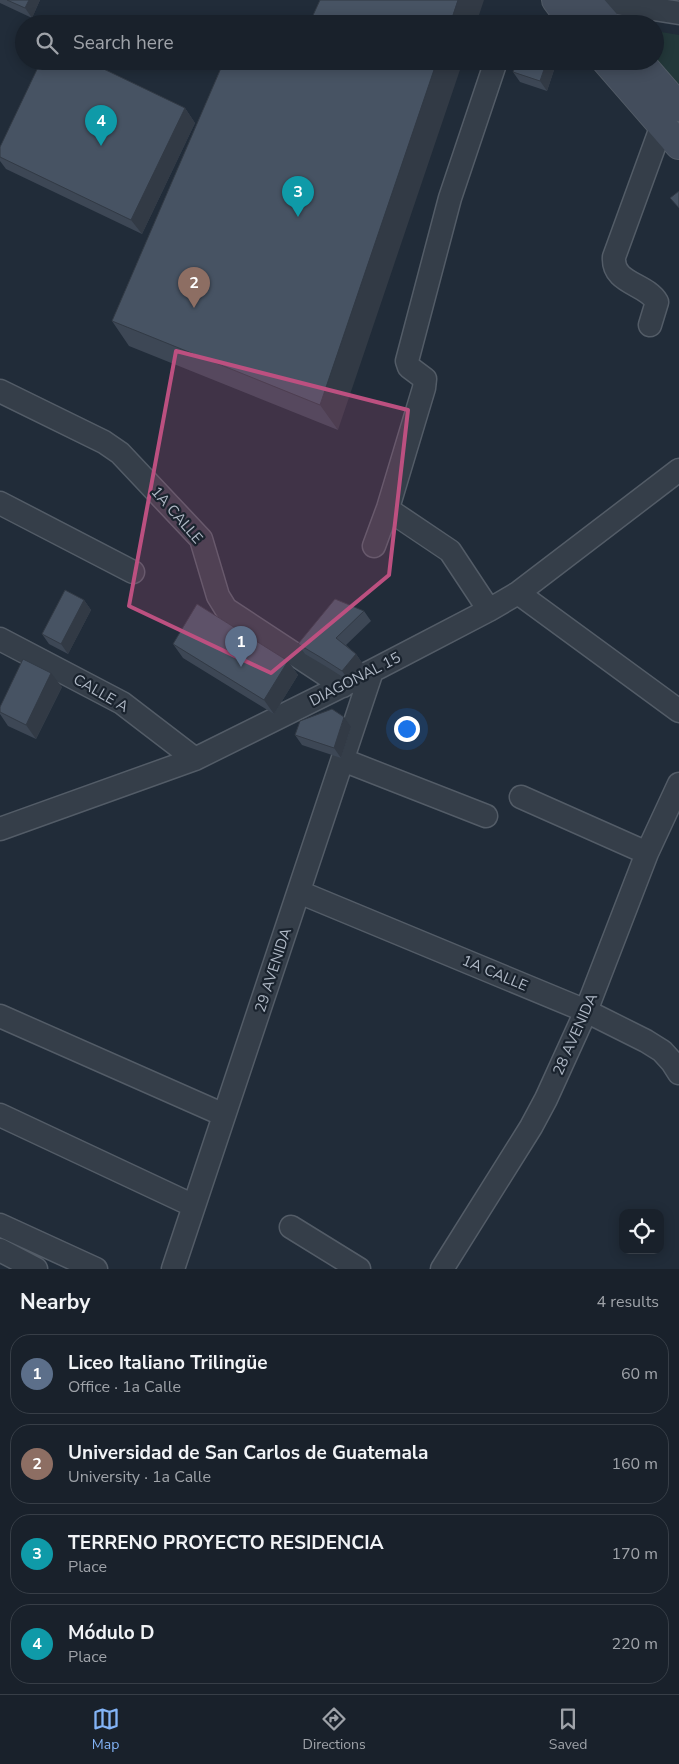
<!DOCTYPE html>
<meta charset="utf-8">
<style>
body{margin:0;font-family:"Nunito Sans",sans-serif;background:#262e37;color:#f1f3f6}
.controls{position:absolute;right:15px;bottom:15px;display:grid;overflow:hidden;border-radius:10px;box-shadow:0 2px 12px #0003}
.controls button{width:45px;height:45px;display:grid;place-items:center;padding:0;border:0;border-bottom:1px solid #373e47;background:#19212b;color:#f1f3f6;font:25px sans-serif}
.you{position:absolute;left:406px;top:728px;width:18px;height:18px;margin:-12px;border:4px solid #fff;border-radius:50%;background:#1a73e8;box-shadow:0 0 0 8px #1a73e833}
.badge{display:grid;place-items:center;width:32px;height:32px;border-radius:50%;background:#83b4f7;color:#fff;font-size:16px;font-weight:700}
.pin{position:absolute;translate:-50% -41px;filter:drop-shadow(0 1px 2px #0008)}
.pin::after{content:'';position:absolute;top:26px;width:18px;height:15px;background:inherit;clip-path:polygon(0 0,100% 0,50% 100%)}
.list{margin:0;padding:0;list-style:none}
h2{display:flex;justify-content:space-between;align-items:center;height:65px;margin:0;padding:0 20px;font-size:21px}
h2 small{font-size:16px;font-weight:400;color:#9fa3a9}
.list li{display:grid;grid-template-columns:32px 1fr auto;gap:15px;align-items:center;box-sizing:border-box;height:80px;margin:0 10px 10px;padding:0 10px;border:1px solid #373e47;border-radius:20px}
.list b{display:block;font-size:19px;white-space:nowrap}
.list p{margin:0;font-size:16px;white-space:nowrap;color:#9fa3a9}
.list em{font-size:16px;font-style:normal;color:#9fa3a9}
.icon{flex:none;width:28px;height:28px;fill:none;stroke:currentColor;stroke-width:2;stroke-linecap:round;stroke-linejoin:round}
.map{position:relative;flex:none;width:679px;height:1269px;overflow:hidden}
.search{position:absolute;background:#19212b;box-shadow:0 2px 12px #0003;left:15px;right:15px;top:15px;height:55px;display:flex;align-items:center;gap:12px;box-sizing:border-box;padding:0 18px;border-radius:28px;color:#9fa3a9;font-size:19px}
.sheet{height:425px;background:#19212b}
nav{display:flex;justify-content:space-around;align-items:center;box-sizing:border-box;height:70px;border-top:1px solid #373e47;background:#19212b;font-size:14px;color:#9fa3a9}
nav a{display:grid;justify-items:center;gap:2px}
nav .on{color:#83b4f7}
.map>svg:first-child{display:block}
</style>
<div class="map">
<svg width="679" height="1269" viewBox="0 0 679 1269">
<rect width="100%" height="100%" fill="#212c39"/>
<!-- green -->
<path fill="#23383a" d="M 655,31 L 679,35 L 679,93 L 655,61 Z"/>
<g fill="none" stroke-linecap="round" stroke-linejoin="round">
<defs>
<path id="street" d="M 597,0 L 679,13
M 650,325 L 657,302 C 646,283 612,284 614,257 L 662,125
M 0,391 L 104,442 L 120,453 L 201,539 L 218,596 L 226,609 L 343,686
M 0,503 L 133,572
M 388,508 L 392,512 L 450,551 L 489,610
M 374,546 L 388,508 L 424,388 L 425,379 L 409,367 L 407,361 L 450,198 L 496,61
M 518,593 L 679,711
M 0,639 L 122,703 L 195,759
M 343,760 L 486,816
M 521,797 L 647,853
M 0,829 L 195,759 L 372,671 L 489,610 L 518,593 L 679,470
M 299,892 L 586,1011 L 646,1041 L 662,1051 L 672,1062 L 679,1073
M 0,1016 L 224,1115
M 0,1115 L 194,1206
M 0,1225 L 96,1269
M 291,1227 L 359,1269
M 0,1250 L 36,1269
M 173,1269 L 372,671
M 442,1269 L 531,1127 L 546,1099 L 586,1011 L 647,853 L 679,784"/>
<path id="secondary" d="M 556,0 L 574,24
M 586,0 L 607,24
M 606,61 L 679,145
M 639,61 L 679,107"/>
</defs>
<!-- street casing -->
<use href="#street" stroke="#535c67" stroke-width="25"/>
<!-- secondary casing -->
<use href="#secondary" stroke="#535c67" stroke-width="30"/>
<!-- street -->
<use href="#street" stroke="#353e49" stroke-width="22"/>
<!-- secondary -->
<use href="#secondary" stroke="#434d5c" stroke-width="28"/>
</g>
<!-- wall -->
<path fill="#3d4755" d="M 0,0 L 40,0 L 32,18 L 0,3 Z
M 224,61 L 338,430 L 129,346 L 112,321 Z
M 517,61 L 557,61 L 547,91 L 520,82 L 513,72 Z
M 185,108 L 195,123 L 142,234 L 6,169 L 0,161 L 0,147 Z
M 84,600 L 91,610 L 68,654 L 49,644 L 42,634 Z
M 364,611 L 371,621 L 346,645 L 356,654 L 363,664 L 349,681 L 327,667 L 305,654 L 298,644 Z
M 173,644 L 288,661 L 298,675 L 274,714 L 183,658 Z
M 62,687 L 36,739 L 8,726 L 0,714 L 0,707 Z
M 351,727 L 341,758 L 302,745 L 295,735 Z"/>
<!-- shaded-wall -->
<path fill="#323a45" d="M 29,0 L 40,0 L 32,18 L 25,8 Z
M 458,0 L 484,0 L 476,24 L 450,24 Z
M 437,61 L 463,61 L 338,430 L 320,405 Z
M 547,61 L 557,61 L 547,91 L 540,81 Z
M 185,108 L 195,123 L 142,234 L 131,220 Z
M 84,600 L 91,610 L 68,654 L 61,644 Z
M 356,654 L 363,664 L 349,681 L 342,671 Z
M 288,661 L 298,675 L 274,714 L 264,700 Z
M 51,673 L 62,687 L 36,739 L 26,725 Z
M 344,717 L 351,727 L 341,758 L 334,748 Z"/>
<!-- building -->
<path fill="#475363" stroke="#323a45" d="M 7,0 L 29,0 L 25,8 Z
M 320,0 L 458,0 L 450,24 L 309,24 Z
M 533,15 L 542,24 L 530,24 Z
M 41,61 L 87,61 L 185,108 L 131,220 L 0,157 L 0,147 Z
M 224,61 L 437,61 L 320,405 L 112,321 Z
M 517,61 L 547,61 L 540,81 L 513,72 Z
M 679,191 L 679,208 L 670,198 Z
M 65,590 L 84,600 L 61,644 L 42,634 Z
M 335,599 L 364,611 L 336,638 L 356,654 L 342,671 L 320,657 L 298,644 Z
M 197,604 L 288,661 L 264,700 L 173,644 Z
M 23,659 L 51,673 L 26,725 L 0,712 L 0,707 Z
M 332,709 L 344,717 L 334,748 L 295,735 L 300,721 Z"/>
<!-- marked area -->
<path fill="#bc5080" fill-opacity="0.2" stroke="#bc5080" stroke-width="4" stroke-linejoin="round" d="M 176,351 L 408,410 L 389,575 L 271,673 L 129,606 Z"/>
<g text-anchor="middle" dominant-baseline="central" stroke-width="4.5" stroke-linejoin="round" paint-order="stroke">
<!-- street labels -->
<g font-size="15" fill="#b0b9c6" stroke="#1a232e">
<text transform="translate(177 515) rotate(49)">1A CALLE</text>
<text transform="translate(355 679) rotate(-27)">DIAGONAL 15</text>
<text transform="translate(101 693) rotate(30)">CALLE A</text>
<text transform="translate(273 970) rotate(-72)">29 AVENIDA</text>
<text transform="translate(495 973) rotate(23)">1A CALLE</text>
<text transform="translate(575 1034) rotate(-66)">28 AVENIDA</text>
</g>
</g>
</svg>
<div class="controls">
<button><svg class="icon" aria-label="locate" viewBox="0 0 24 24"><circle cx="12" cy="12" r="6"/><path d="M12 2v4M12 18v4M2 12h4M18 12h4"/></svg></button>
</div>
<div class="you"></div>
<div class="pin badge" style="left:241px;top:667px;background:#5c6f8a">1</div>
<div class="pin badge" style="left:194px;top:308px;background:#8d6e63">2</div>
<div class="pin badge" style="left:298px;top:217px;background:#0f9aa8">3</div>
<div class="pin badge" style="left:101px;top:146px;background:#0f9aa8">4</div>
<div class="search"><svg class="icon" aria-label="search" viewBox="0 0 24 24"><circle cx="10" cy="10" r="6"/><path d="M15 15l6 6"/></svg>Search here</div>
</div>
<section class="sheet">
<h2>Nearby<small>4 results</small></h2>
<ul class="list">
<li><span class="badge" style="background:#5c6f8a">1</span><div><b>Liceo Italiano Trilingüe</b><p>Office · 1a Calle</p></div><em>60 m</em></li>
<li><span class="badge" style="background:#8d6e63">2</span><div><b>Universidad de San Carlos de Guatemala</b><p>University · 1a Calle</p></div><em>160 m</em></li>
<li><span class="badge" style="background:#0f9aa8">3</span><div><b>TERRENO PROYECTO RESIDENCIA</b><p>Place</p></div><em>170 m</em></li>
<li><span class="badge" style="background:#0f9aa8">4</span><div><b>Módulo D</b><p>Place</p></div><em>220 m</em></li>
</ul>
</section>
<nav>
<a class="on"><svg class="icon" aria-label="map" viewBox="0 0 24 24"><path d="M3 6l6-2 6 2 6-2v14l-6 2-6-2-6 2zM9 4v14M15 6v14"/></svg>Map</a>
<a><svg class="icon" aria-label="directions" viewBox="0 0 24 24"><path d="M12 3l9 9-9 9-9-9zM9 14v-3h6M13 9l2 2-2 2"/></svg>Directions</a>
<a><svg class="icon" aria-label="saved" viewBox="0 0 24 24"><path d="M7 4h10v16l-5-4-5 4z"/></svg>Saved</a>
</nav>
